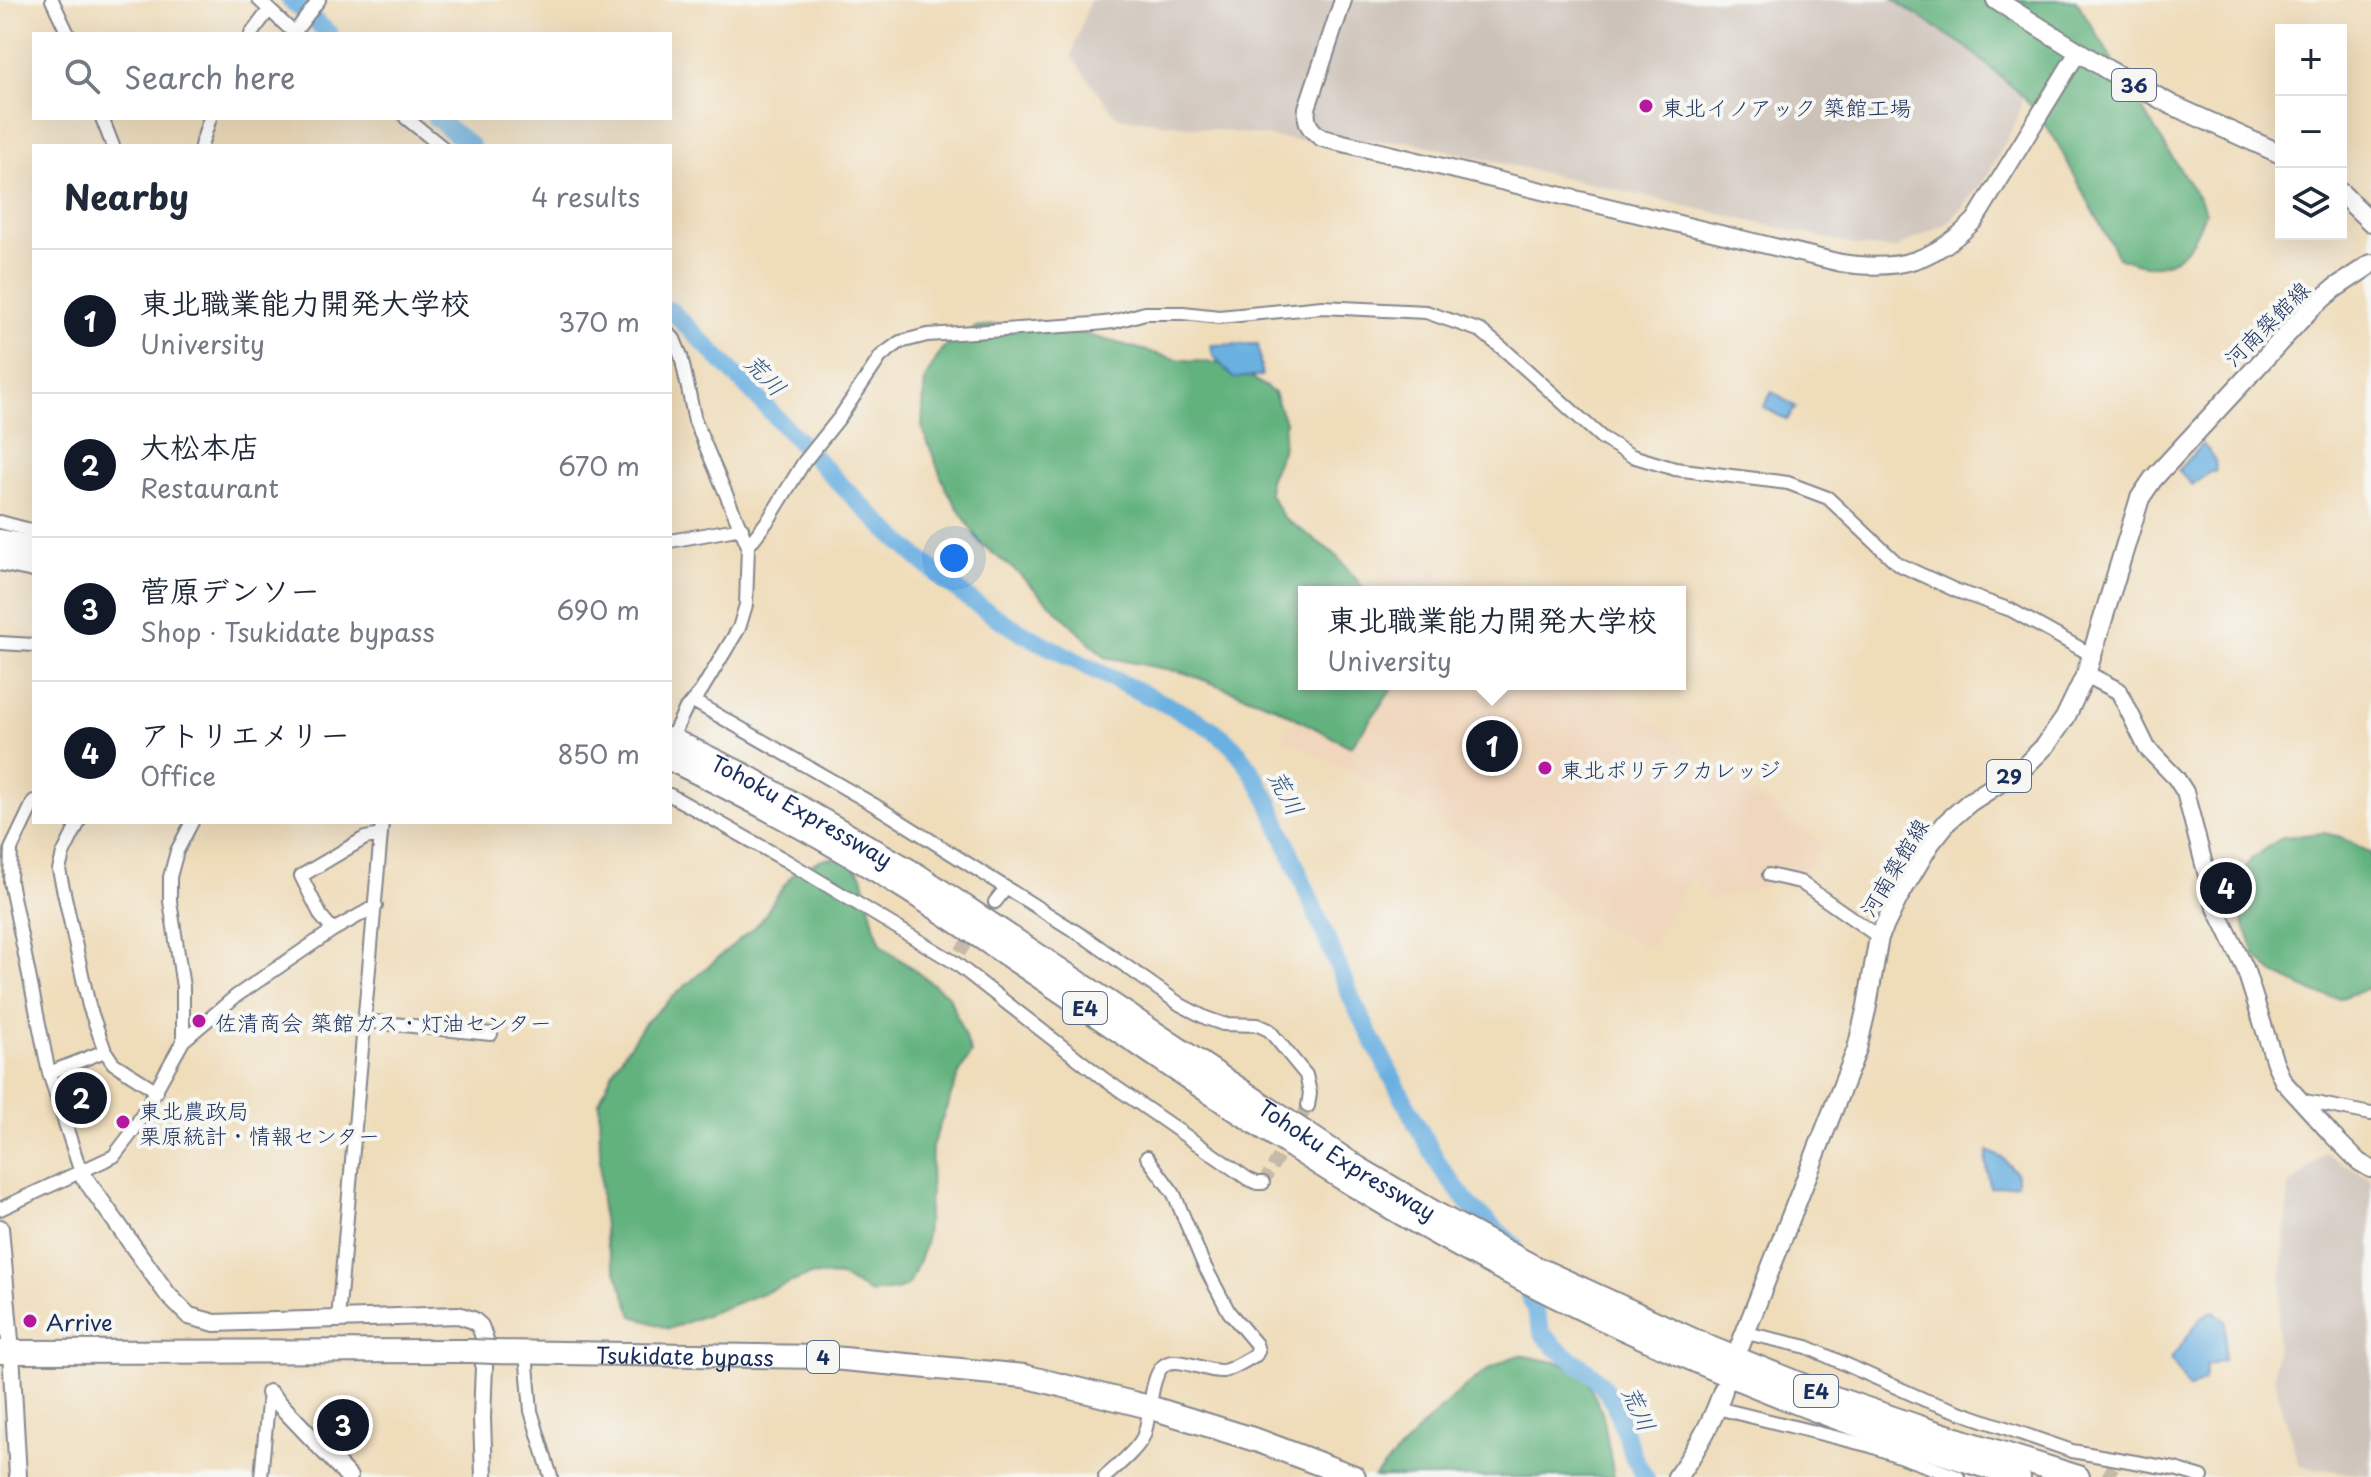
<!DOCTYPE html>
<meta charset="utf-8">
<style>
body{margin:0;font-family:"Playpen Sans","Klee One",sans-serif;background:#f6f6f7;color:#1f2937}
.controls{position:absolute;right:24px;top:24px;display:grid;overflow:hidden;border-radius:0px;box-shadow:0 8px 32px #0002}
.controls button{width:72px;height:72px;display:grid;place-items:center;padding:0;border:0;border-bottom:2px solid #e0e1e3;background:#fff;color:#1f2937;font:40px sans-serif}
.you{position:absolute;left:954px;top:558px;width:28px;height:28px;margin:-20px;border:6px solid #fff;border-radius:50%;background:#1a73e8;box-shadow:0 0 0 12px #1a73e833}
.badge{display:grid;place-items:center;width:52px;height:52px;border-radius:50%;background:#111827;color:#fff;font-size:26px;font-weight:700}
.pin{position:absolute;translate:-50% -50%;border:4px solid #fff;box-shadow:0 2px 8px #0006}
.popup{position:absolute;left:1298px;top:586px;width:388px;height:104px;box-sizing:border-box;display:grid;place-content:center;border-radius:0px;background:#fff;filter:drop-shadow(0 2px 6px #0005);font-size:26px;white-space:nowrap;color:#747a83}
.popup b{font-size:30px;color:#1f2937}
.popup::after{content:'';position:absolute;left:50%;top:100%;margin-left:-16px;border:16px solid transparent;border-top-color:#fff}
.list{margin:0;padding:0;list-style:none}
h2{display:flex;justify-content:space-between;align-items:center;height:104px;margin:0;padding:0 32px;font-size:34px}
h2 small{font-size:26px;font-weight:400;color:#747a83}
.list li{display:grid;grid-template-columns:52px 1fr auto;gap:24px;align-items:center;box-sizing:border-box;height:144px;padding:0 32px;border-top:2px solid #e0e1e3}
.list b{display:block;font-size:30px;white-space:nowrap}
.list p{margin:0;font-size:26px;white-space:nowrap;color:#747a83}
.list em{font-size:26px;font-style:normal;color:#747a83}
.icon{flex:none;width:44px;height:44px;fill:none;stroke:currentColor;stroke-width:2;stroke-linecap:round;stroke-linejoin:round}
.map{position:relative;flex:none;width:2371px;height:1477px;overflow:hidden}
.search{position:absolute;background:#fff;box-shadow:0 8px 32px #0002;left:32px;top:32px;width:640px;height:88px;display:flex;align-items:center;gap:20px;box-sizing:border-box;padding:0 28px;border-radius:0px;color:#747a83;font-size:30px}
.panel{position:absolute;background:#fff;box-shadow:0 8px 32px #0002;left:32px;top:144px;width:640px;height:680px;border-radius:0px}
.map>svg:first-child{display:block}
</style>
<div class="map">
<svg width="2371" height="1477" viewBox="0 0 2371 1477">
<rect width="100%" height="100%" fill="#f6f6f2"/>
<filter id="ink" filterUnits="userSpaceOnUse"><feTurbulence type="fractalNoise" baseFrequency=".0125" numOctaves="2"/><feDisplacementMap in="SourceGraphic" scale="16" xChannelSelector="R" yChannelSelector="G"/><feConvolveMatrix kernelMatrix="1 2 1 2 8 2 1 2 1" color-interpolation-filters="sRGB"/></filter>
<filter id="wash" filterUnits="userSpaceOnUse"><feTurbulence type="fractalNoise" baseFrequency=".006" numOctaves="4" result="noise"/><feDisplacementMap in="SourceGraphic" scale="32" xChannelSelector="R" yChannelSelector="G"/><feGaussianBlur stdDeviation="1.8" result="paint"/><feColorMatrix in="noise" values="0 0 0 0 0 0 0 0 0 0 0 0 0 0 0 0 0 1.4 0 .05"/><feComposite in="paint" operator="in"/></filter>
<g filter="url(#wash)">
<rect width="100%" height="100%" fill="#efdcb9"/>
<!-- built -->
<path fill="#efd6bc" d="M 1409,549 L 1469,592 L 1380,592 Z
M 1319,684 L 1599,684 L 1824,844 L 1805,874 L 1709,900 L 1691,876 L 1650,948 L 1593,923 L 1419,807 L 1283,737 Z"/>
<!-- industrial -->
<path fill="#cdc2b9" d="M 1090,0 L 1960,0 L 2033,45 L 2017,120 L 1986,178 L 1951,221 L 1895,249 L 1858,246 L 1407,141 L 1294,140 L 1117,117 L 1071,56 Z
M 2325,1153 L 2371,1179 L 2371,1476 L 2299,1466 L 2274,1379 L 2289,1186 Z"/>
<!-- forest -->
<path fill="#62b27e" stroke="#3e706e" stroke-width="2" d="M 1894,0 L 2076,0 L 2170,154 L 2201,201 L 2205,212 C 2190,258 2165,278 2118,257 L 2055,139 L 2024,97 L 1969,49 Z
M 1037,321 L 1176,359 L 1234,365 L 1274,393 L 1285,422 L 1282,451 L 1269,480 L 1270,494 L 1283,517 L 1335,554 L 1367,592 L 1304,592 L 1304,684 L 1392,684 L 1392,689 L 1351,747 L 1273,706 L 1185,673 L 1105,657 L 1018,573 L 980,543 L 946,489 L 922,427 L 925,379 L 942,349 L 976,327 Z
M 2324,833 L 2341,837 L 2371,853 L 2371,987 L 2341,998 L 2319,995 L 2274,974 L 2256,956 L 2239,912 L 2242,876 L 2251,859 L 2283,837 Z
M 845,857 L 862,875 L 875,928 L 882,946 L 949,996 L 971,1053 L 959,1074 L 932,1146 L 931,1181 L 925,1245 L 909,1285 L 897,1290 L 871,1293 L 841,1277 L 810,1275 L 669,1329 L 633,1316 L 607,1247 L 601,1205 L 599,1102 L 616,1065 L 645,1023 L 675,995 L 762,920 L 775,898 L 793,874 L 822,859 Z
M 1520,1355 L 1560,1363 L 1586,1377 L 1603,1415 L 1614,1477 L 1374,1477 C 1409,1442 1473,1366 1520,1355 Z"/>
<!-- water -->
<path fill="#6bb0e1" stroke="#4370a0" stroke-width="2" d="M 1258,344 L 1262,376 L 1233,378 L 1213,355 L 1211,345 Z
M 1772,392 L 1796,407 L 1787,420 L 1763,407 Z
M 2202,444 C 2211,453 2218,459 2215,472 L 2210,472 L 2192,485 L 2178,470 Z
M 1988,1151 L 2003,1158 L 2017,1174 L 2017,1184 L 1990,1188 L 1986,1161 Z
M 2214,1311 L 2226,1322 L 2224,1360 L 2206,1365 L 2204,1380 L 2189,1389 L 2171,1359 L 2200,1319 Z"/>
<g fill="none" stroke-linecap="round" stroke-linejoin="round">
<!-- river -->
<path stroke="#6bb0e1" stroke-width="18" d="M 290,0 L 330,34
M 436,118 L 471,146
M 670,310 C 768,402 853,510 961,593 C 992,617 1029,637 1065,655 C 1097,672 1130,687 1163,703 C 1188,715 1215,727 1234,748 C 1249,764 1259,784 1270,804 L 1354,1004 L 1418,1127 L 1441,1168 L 1470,1206 L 1514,1246 L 1542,1333 L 1555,1347 L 1592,1374 L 1603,1386 L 1614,1403 L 1634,1458 L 1645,1477"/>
</g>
</g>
<g filter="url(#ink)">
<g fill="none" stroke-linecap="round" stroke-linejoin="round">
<!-- street-tunnel -->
<path stroke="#c5b9a7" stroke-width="12" stroke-dasharray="12 6" stroke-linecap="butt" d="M 960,952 L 995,902
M 1263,1183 L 1308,1106
M 2107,1477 L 2114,1466"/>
<defs>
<path id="street" d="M 52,0 L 68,34
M 259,0 L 294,33 L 319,0
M 251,34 L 269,10
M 102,118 L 113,146
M 406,118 L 441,146
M 201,146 L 210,118
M 670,335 L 674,339 L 681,356 L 695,421 L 748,546 L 746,605 L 739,628 L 701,691 L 685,710 L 674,733
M 0,522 L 34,531
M 670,541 L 742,528
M 748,546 L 769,519 L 804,462 L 840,417 L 881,356 L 900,342 L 927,335 L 1094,324 L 1113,322 L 1145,313 L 1183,313 L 1219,317 L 1322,307 L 1426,312 L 1481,331 L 1507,352 L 1602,438 L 1632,456 L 1675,469 L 1788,483 L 1828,498 L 1898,564 L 1957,591 L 2011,610 L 2092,655
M 0,643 L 34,645
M 693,701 L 876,806 L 1089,940 L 1181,1005 L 1206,1018 L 1223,1024 L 1258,1025 L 1269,1030 L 1306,1075 L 1310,1093 L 1308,1106
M 670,795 L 785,860 L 954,962 L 1104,1079 L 1248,1179 L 1257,1183 L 1263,1183
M 34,801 L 11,849 L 10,882 L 49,1073 L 81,1173
M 79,822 L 63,854 L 59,870 L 89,1006 L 105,1051 L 113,1063 L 157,1091
M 1769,875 L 1800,882 L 1879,937
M 995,902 L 1006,888
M 333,930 L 321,916 L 301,876 L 365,838 L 381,835
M 364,1021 L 491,1034
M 183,1041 L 183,987 L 170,901 L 170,877 L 177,851 L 192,822
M 49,1073 L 105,1051
M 2300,1100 L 2371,1114
M 0,1209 L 114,1156 L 133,1131 L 183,1041 L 236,996 L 333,930 L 376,906
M 338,1319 L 382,822
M 1746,1333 L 1807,1347 L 1925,1400 L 2072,1451 L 2175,1469 L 2202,1477
M 526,1353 L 531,1411 L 551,1477
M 1717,1408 L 1871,1446 L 1958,1477
M 261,1477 L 269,1393
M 1105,1477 C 1116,1467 1137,1450 1143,1437 C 1151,1421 1149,1379 1163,1366 C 1176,1354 1207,1373 1223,1371 C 1234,1369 1246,1360 1256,1355 L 1258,1351 L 1256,1344 L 1229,1312 L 1203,1263 L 1174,1194 L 1147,1157"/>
<path id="secondary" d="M 1343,0 L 1307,108 C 1305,123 1310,130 1322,138 L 1841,263 C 1899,272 1934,261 1975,220 L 2078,52
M 2086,674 L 2119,691 L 2147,748 L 2176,778 L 2185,792 L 2215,906 L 2245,968 L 2275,1063 L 2283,1081 L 2331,1134 L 2359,1162 L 2371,1169
M 81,1173 L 168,1295 L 189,1316 L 215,1323 L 458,1315 L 473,1320 L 480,1326 L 485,1340 L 482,1418 L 484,1477
M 0,1228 L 11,1352 L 18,1477
M 269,1393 L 349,1477"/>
<path id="primary" d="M 1996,0 L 2108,70 L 2172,105 L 2281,154
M 2341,193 L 2371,222
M 1740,1346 L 1857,1049 L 1867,1006 L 1879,937 L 1898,898 L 1931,842 L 1948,821 L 1970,802 L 2024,767 L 2046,745 L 2065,718 L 2086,674 L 2140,498 L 2153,479 L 2312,307 L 2335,288 L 2371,264
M 1677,1477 C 1697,1449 1713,1422 1723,1390"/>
<g id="highway">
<path d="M 0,541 L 34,547"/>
<path d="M 0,559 L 34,566"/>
<path id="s1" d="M 670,739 L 744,775 L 917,875 L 1358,1168 L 1440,1216 L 1532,1266 L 1713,1349 L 1829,1396 L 1928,1430 L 2078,1477"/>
<path d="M 670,759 C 753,800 835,843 913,893 C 1060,987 1201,1091 1350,1183 C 1500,1275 1657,1349 1821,1412 C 1886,1437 1953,1456 2019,1477"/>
<path d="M 0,1352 L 471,1351"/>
<path id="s2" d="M 493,1352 L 822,1357 L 1024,1376 L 1149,1407 L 1259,1441 L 1354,1477"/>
</g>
</defs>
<!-- street casing -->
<use href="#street" stroke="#85868c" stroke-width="16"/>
<!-- secondary casing -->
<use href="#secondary" stroke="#85868c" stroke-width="20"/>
<!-- primary casing -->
<use href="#primary" stroke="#85868c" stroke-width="22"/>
<!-- highway casing -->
<use href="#highway" stroke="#85868c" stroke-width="26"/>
<!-- street -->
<use href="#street" stroke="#fff" stroke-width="12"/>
<!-- secondary -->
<use href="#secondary" stroke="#fff" stroke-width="16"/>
<!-- primary -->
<use href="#primary" stroke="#fff" stroke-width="18"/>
<!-- highway -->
<use href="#highway" stroke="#fff" stroke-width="22"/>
<defs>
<path id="highway-bridge" d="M 471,1351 L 493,1352"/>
</defs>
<!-- highway-bridge casing -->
<use href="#highway-bridge" stroke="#85868c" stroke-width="26" stroke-linecap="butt"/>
<!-- highway-bridge -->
<use href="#highway-bridge" stroke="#fff" stroke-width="22"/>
</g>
</g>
<!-- markers -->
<g fill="#b5179e" stroke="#f6f6f2" stroke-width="3">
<circle cx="1646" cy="106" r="8"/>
<circle cx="1545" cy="768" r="8"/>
<circle cx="199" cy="1021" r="8"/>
<circle cx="123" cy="1122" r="8"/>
<circle cx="30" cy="1321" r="8"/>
</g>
<g text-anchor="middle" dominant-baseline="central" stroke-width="8" stroke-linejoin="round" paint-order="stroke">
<!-- shield labels -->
<g fill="#f6f6f2" stroke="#5d6b8a" stroke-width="2">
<rect x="2112" y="69" width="44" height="32" rx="6"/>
<rect x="1987" y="760" width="44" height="32" rx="6"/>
<rect x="1063" y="992" width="44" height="32" rx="6"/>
<rect x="807" y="1341" width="32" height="32" rx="6"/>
<rect x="1794" y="1375" width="44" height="32" rx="6"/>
</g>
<g font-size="20" font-weight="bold" fill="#1b2f5e">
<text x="2134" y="85">36</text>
<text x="2009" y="776">29</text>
<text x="1085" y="1008">E4</text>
<text x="823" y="1357">4</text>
<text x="1816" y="1391">E4</text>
</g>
<!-- poi labels -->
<g font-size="22" fill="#1b2f5e" stroke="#f6f6f2" text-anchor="start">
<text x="1662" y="106">東北イノアック 築館工場</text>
<text x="1561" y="768">東北ポリテクカレッジ</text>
<text x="215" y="1021">佐清商会 築館ガス・灯油センター</text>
<text x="139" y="1109">東北農政局<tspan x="139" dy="25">栗原統計・情報センター</tspan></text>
<text x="46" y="1321">Arrive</text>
</g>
<!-- street labels -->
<g font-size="22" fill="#1b2f5e" stroke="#f6f6f2">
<text transform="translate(2266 323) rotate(-45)">河南築館線</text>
<text stroke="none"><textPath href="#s1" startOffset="150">Tohoku Expressway</textPath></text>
<text transform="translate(1893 867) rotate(-59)">河南築館線</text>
<text stroke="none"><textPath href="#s1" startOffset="798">Tohoku Expressway</textPath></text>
<text stroke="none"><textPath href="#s2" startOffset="192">Tsukidate bypass</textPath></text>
</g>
<!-- water labels -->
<g font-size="24" font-style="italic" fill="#335685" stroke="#f6f6f2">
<text transform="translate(766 374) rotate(46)">荒川</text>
<text transform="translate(1287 792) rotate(62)">荒川</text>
<text transform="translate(1640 1408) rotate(66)">荒川</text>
</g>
</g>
</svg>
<div class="controls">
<button>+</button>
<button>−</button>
<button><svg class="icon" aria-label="layers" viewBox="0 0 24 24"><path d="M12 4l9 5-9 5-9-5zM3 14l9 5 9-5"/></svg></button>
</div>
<div class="you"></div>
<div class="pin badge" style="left:1492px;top:746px">1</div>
<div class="popup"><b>東北職業能力開発大学校</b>University</div>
<div class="pin badge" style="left:81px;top:1098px">2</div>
<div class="pin badge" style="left:343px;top:1425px">3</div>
<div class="pin badge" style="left:2226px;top:888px">4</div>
<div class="search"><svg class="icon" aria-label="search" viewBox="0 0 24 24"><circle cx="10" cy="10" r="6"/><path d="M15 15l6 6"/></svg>Search here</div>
<section class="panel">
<h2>Nearby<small>4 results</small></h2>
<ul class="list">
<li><span class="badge">1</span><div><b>東北職業能力開発大学校</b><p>University</p></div><em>370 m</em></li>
<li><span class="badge">2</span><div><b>大松本店</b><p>Restaurant</p></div><em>670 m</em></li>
<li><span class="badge">3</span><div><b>菅原デンソー</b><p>Shop · Tsukidate bypass</p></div><em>690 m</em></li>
<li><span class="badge">4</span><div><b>アトリエメリー</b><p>Office</p></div><em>850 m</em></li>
</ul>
</section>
</div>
